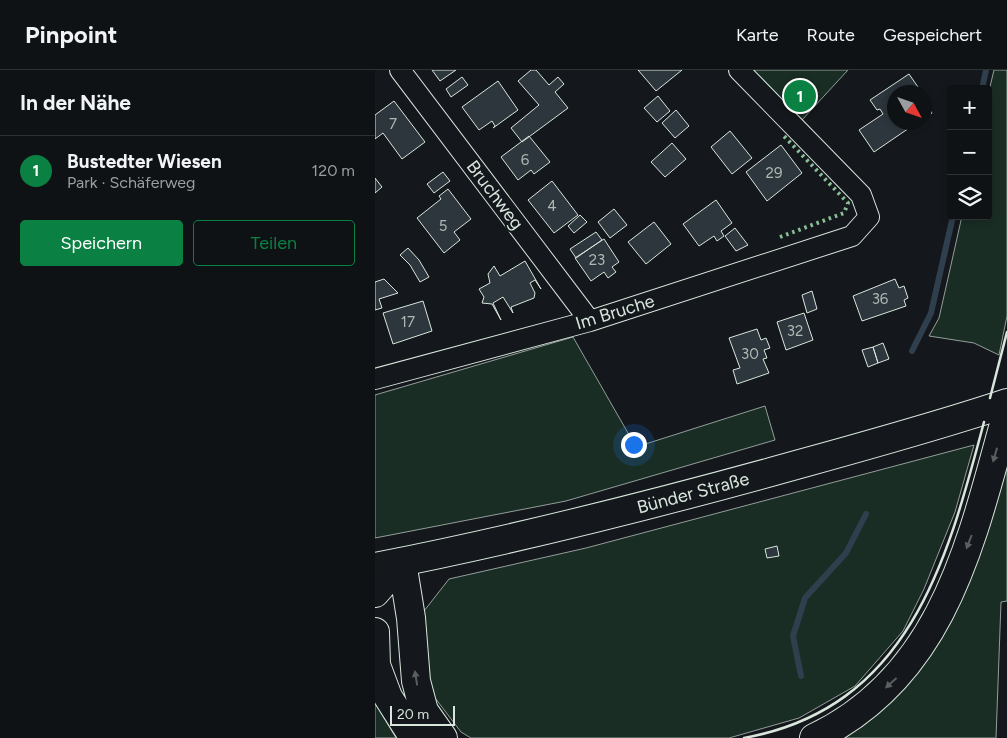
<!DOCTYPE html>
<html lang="de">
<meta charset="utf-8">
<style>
body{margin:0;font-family:Figtree,sans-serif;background:#181b1e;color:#f1f3f6}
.controls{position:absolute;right:15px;top:15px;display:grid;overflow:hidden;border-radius:5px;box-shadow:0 2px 8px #0003}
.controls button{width:45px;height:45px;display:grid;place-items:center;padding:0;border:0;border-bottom:1px solid #2f3234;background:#0f1215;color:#f1f3f6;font:25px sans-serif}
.compass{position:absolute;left:512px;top:15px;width:45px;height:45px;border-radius:50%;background:#0f1215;box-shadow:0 2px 8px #0003;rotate:130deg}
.scale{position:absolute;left:15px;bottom:12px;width:65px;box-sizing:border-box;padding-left:5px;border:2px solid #d8e6dc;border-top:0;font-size:14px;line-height:18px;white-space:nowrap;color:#d8e6dc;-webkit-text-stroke:4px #14181c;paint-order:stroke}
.you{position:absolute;left:258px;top:374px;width:18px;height:18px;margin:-12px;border:4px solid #fff;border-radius:50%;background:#1a73e8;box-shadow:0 0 0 8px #1a73e833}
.badge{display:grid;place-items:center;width:32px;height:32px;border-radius:50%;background:#0b8043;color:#fff;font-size:16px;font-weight:700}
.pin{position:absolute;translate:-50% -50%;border:2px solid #fff;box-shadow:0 1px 5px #0006}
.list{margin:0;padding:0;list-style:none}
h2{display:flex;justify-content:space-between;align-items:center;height:65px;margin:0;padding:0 20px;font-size:21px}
h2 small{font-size:16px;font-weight:400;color:#9b9ea0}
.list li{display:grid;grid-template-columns:32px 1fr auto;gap:15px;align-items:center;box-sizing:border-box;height:70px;padding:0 20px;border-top:1px solid #2f3234}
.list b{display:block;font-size:19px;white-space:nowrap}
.list p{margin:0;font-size:16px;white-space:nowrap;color:#9b9ea0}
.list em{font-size:16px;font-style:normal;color:#9b9ea0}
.actions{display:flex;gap:10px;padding:15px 20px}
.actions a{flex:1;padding:11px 0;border:1px solid #0b8043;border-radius:5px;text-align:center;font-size:18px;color:#0b8043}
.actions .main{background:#0b8043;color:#fff}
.icon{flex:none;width:28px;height:28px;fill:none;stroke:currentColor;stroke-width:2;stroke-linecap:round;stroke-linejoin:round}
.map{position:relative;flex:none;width:632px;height:668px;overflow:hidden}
header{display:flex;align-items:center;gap:30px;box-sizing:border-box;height:70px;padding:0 25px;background:#0f1215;border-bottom:1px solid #2f3234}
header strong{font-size:24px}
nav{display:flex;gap:28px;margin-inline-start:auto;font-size:18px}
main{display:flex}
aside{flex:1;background:#0f1215}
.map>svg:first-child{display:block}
</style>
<header>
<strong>Pinpoint</strong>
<nav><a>Karte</a><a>Route</a><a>Gespeichert</a></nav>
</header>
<main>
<aside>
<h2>In der Nähe<small></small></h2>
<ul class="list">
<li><span class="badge">1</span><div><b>Bustedter Wiesen</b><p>Park · Schäferweg</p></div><em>120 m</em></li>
</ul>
<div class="actions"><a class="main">Speichern</a><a>Teilen</a></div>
</aside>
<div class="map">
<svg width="632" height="668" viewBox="0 0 632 668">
<rect width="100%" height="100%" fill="#14181c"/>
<!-- green -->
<path fill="#1a2d24" stroke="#939e99" d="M 375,0 L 473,0 L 426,51 Z
M 619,0 L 632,0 L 632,246 L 624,285 L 599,273 L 554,266 L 564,248 L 587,146 L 613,146 L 613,25 Z
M 198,267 L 261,377 L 390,336 L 400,370 L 191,431 L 0,468 L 0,325 Z
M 599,375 L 580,442 L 549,519 L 528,561 L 480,616 L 424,648 L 354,668 L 96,668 L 86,662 L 57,624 L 45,583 L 49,541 L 74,509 L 211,478 Z
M 632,392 L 632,531 L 626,532 L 621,668 L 458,668 L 509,633 Z
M 0,633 L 21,668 L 0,668 Z"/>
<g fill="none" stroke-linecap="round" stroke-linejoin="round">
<!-- stream -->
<path stroke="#2f3f4d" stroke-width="6" d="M 607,19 L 611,0
M 537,281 L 556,243 L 578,146
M 426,606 L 418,566 L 430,528 L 471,483 L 491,444"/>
</g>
<!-- building -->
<path fill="#2c363c" stroke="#d8e6dc" d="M 57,0 L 81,0 L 65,11 Z
M 156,0 L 161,0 L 174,15 L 183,7 L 189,14 L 180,22 L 193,38 L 147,72 L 136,58 L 164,35 L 143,11 Z
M 263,0 L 307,0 L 281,21 Z
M 534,4 L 543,17 L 541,18 L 543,22 L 520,22 L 520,52 L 543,52 L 499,82 L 484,60 L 508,44 L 505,39 L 502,40 L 495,30 Z
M 87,7 L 93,15 L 76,27 L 71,19 Z
M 123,11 L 143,40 L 118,58 L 120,56 L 117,51 L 104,60 L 87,37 Z
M 283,26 L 295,41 L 282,52 L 269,38 Z
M 19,31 L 50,72 L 27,89 L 8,63 L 0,69 L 0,45 Z
M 550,32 L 557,43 L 550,48 Z
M 301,40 L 314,56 L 300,68 L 287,53 Z
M 355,61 L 377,88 L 357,104 L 336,77 Z
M 154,66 L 175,92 L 159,104 L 156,100 L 143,110 L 126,87 Z
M 297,73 L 311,89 L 290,107 L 276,92 Z
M 406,75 L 427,103 L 392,131 L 371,102 Z
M 68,102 L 75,111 L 59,123 L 52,114 Z
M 0,108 L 7,117 L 0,123 Z
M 177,111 L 203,145 L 179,163 L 153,130 Z
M 73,119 L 96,149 L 79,162 L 85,170 L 69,183 L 42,148 L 66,129 L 64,126 Z
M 341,130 L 357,153 L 346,161 L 349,166 L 342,171 L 339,166 L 324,176 L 308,154 Z
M 239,139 L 252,155 L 235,168 L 223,152 Z
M 205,145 L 212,152 L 199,163 L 193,156 Z
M 279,152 L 296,174 L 271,194 L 253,172 Z
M 360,158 L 373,175 L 361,181 L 350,166 Z
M 221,162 L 227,170 L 201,188 L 195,179 Z
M 229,169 L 244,192 L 237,197 L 241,202 L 233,208 L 229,202 L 216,211 L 200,188 Z
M 33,178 L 44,190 L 54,207 L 45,212 L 35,195 L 25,185 Z
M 150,191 L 166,219 L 160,210 L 155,213 L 160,223 L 159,228 L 136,237 L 138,243 L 128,227 L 118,233 L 126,250 L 117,234 L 107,233 L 109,227 L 104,219 L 115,213 L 113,204 L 119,196 L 125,206 Z
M 9,209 L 23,223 L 4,229 L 7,238 L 0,240 L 0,212 Z
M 520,209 L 524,218 L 529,216 L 533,228 L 529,230 L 531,236 L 487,251 L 478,226 Z
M 437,221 L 442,239 L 432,243 L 427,225 Z
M 48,231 L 57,261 L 18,274 L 8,243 Z
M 429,243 L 438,270 L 411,280 L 402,252 Z
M 382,259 L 386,270 L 391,268 L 395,278 L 389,280 L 392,288 L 388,289 L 394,303 L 362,314 L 358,300 L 365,298 L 354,268 Z
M 508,273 L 514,289 L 503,293 L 498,277 Z
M 498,277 L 503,293 L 493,297 L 487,280 Z
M 402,476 L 404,486 L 392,488 L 390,479 Z"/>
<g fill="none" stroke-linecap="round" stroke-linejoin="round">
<defs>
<path id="minor" d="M 25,0 L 215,251
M 0,309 L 215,251 L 477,166 L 494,147 L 486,125 L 364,0"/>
<path id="secondary" d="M 0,497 C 134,471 265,438 396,402 C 475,380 554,359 632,333"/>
<path id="motorway" d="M 27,492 L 36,548 L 41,611 L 49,641 L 68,668
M 0,523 L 27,492
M 0,562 L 1,595 L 13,627 L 39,668
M 439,668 C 569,607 597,469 632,343"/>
</defs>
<!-- minor casing -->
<use href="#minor" stroke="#d8e6dc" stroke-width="22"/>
<!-- secondary casing -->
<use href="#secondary" stroke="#d8e6dc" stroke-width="30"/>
<!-- motorway casing -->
<use href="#motorway" stroke="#d8e6dc" stroke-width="30"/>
<!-- minor -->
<use href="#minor" stroke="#14181c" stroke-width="20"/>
<!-- secondary -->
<use href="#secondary" stroke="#14181c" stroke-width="28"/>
<!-- motorway -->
<use href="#motorway" stroke="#14181c" stroke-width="28"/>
<!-- hedge -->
<path stroke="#8ac095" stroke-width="4" stroke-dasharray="2.5 4" stroke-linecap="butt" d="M 405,167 L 469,143 L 473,133 L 407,64"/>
<!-- wall -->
<path stroke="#d8e6dc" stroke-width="2.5" d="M 615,328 L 632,262
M 369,668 C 534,638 572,492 609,352"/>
</g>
<!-- one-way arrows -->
<defs><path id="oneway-solid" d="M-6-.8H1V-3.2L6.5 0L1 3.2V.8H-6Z" transform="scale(1.25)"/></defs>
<g fill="#59605f">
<use href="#oneway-solid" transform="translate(620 385) rotate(106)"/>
<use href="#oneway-solid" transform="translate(594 472) rotate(111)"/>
<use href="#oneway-solid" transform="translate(41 608) rotate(-99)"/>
<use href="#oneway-solid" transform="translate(516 613) rotate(138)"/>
</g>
<g text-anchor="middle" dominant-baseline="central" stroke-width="4" stroke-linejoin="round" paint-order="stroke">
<!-- number labels -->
<g font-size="15" fill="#adbab4">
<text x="18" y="54">7</text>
<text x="150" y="90">6</text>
<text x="399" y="103">29</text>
<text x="177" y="136">4</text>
<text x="68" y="156">5</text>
<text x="222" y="190">23</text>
<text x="505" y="229">36</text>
<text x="33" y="252">17</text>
<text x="420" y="261">32</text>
<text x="375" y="284">30</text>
</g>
<!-- street labels -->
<g font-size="18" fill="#d8e6dc" stroke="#14181c">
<text transform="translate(120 125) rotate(53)">Bruchweg</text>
<text transform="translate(240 242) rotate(-17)">Im Bruche</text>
<text transform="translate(318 423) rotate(-15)">Bünder Straße</text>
</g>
</g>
</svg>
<div class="controls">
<button>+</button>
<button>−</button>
<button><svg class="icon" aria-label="layers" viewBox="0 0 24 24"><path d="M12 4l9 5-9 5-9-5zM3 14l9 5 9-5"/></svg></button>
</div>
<svg class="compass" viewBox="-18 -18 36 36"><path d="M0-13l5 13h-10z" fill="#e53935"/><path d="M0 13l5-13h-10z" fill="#9b9ea0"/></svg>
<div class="scale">20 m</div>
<div class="you"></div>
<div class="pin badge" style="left:425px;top:26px">1</div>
</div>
</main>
